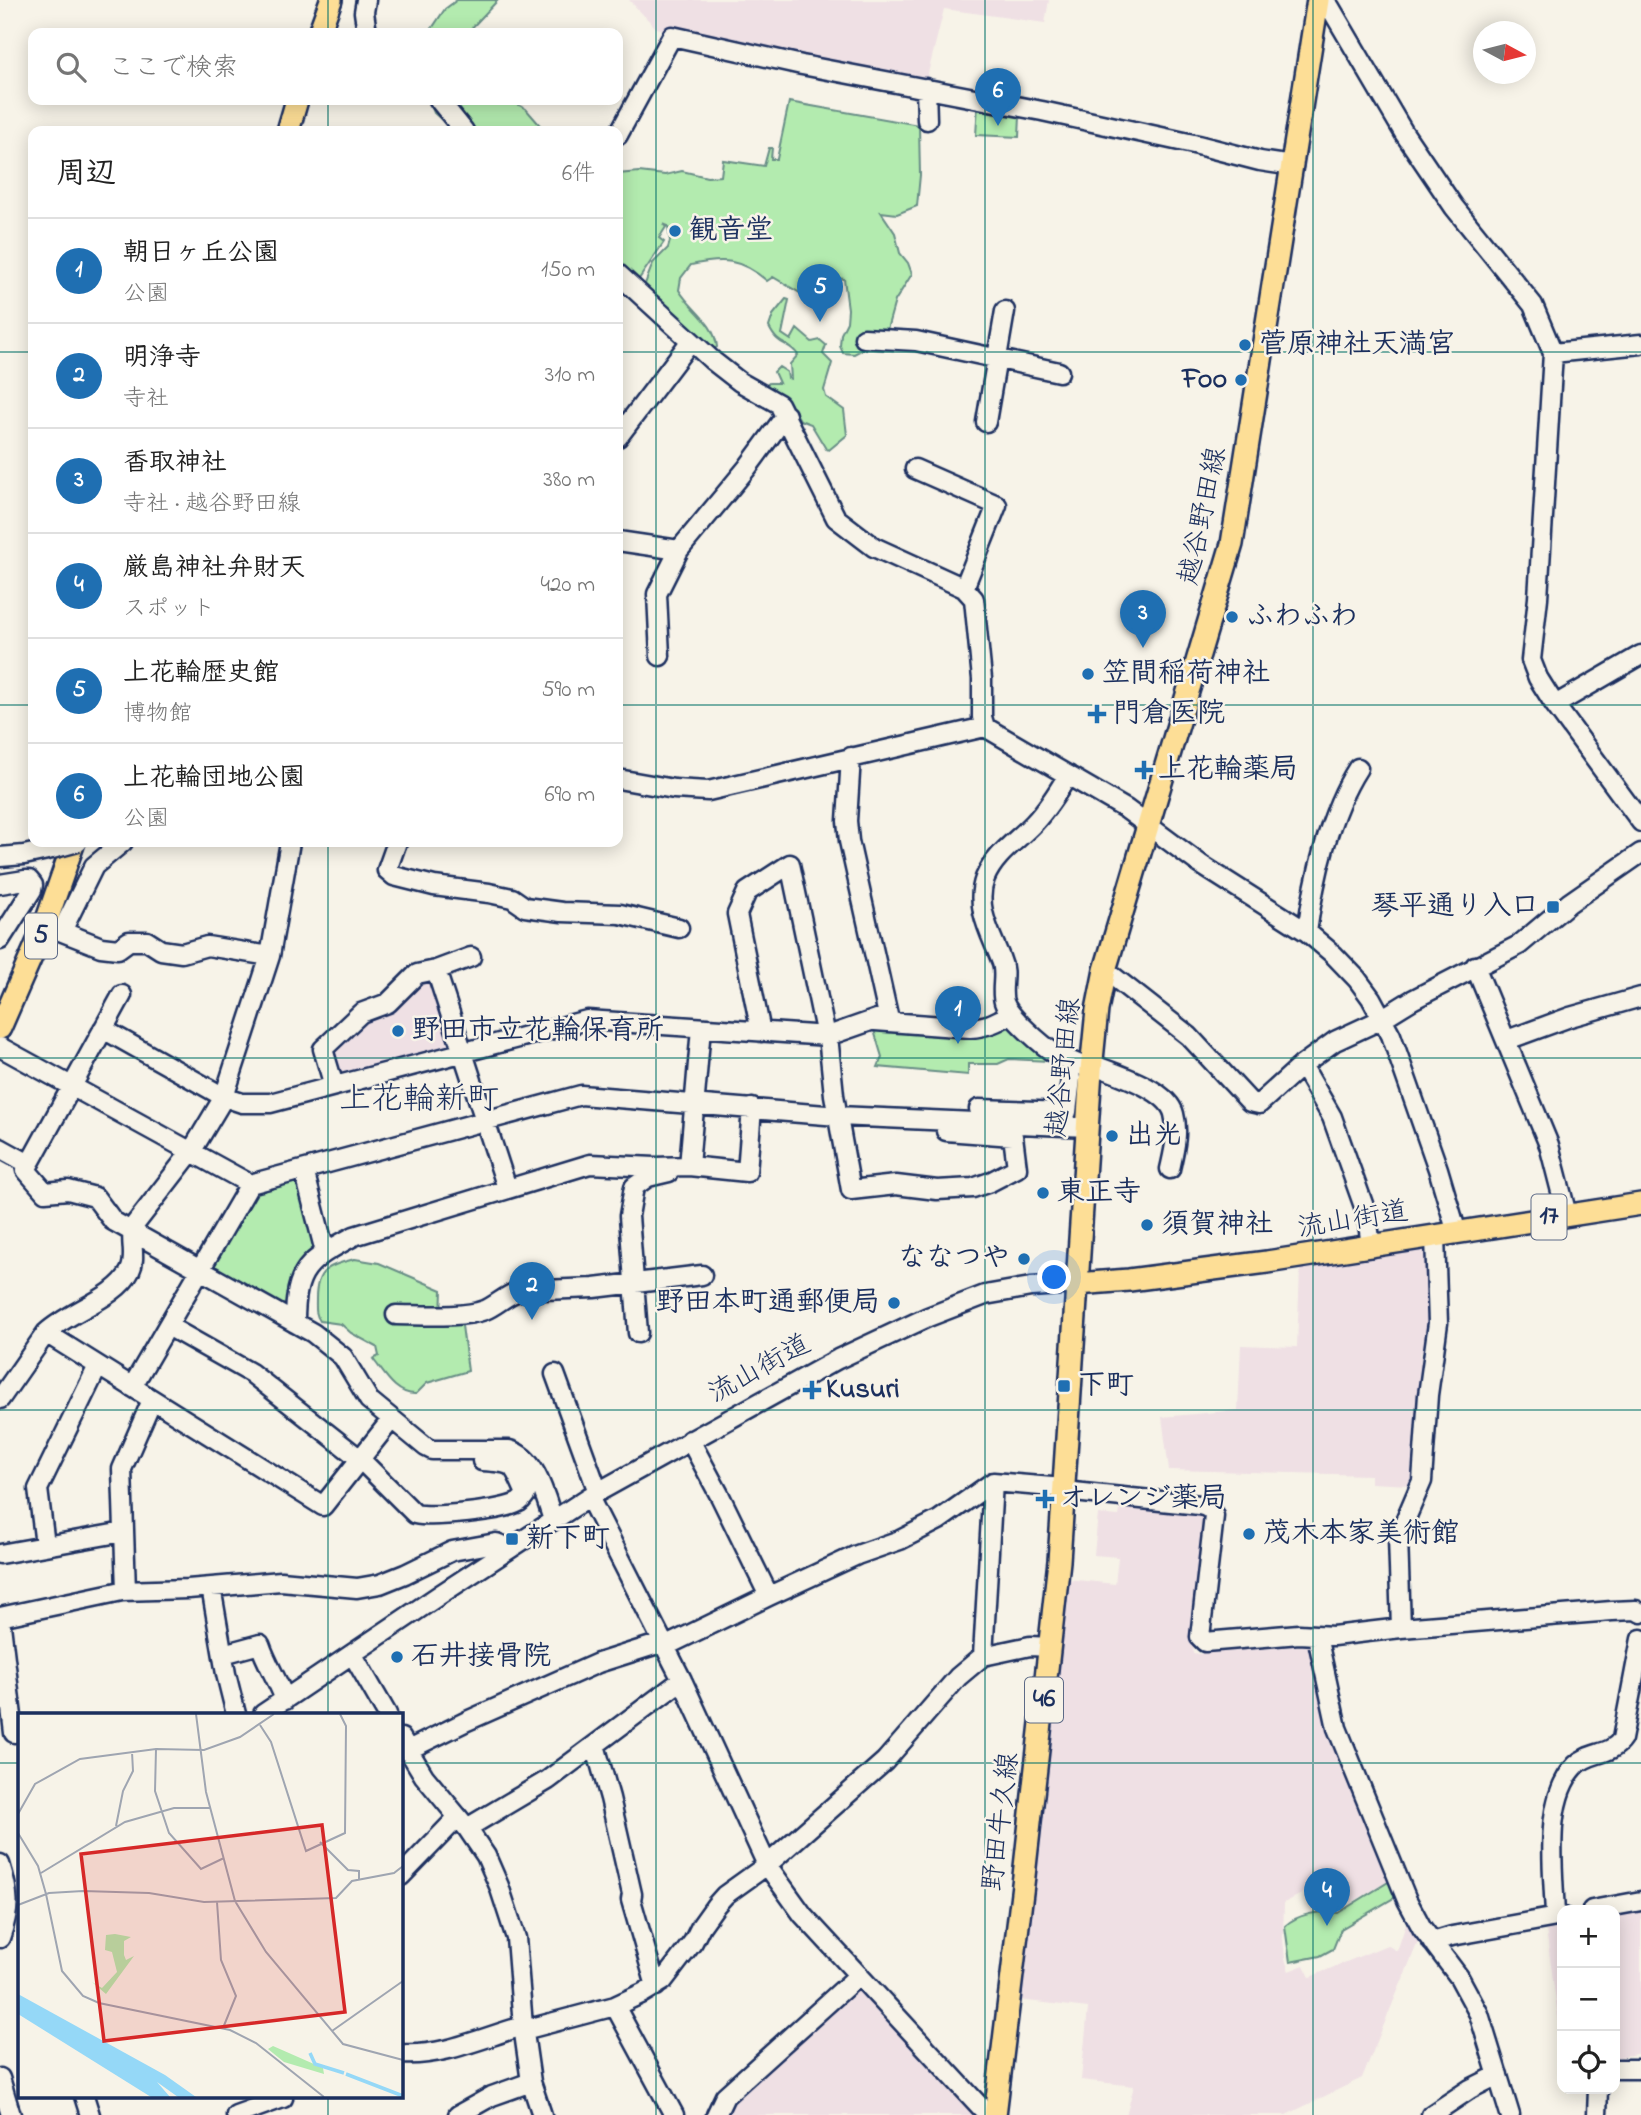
<!DOCTYPE html>
<html lang="ja">
<meta charset="utf-8">
<style>
body{margin:0;font-family:"Indie Flower","Klee One",sans-serif;background:#f2f2f2;color:#222}
.controls{position:absolute;right:21px;bottom:21px;display:grid;overflow:hidden;border-radius:14px;box-shadow:0 4px 18px #0003}
.controls button{width:63px;height:63px;display:grid;place-items:center;padding:0;border:0;border-bottom:2px solid #e0e0e0;background:#fff;color:#222;font:35px sans-serif}
.compass{position:absolute;left:1473px;top:21px;width:63px;height:63px;border-radius:50%;background:#fff;box-shadow:0 4px 18px #0003;rotate:97deg}
.you{position:absolute;left:1055px;top:1278px;width:24px;height:24px;margin:-18px;border:5px solid #fff;border-radius:50%;background:#1a73e8;box-shadow:0 0 0 10px #1a73e833}
.badge{display:grid;place-items:center;width:46px;height:46px;border-radius:50%;background:#1f6fb2;color:#fff;font-size:23px;font-weight:700}
.pin{position:absolute;translate:-50% -58px;filter:drop-shadow(0 2px 4px #0008)}
.pin::after{content:'';position:absolute;top:37px;width:24px;height:21px;background:inherit;clip-path:polygon(0 0,100% 0,50% 100%)}
.list{margin:0;padding:0;list-style:none}
h2{display:flex;justify-content:space-between;align-items:center;height:91px;margin:0;padding:0 28px;font-size:30px}
h2 small{font-size:23px;font-weight:400;color:#767676}
.list li{display:grid;grid-template-columns:46px 1fr auto;gap:21px;align-items:center;box-sizing:border-box;height:105px;padding:0 28px;border-top:2px solid #e0e0e0}
.list b{display:block;font-size:26px;white-space:nowrap}
.list p{margin:0;font-size:23px;white-space:nowrap;color:#767676}
.list em{font-size:23px;font-style:normal;color:#767676}
.icon{flex:none;width:38px;height:38px;fill:none;stroke:currentColor;stroke-width:2;stroke-linecap:round;stroke-linejoin:round}
.map{position:relative;flex:none;width:1641px;height:2115px;overflow:hidden}
.search{position:absolute;background:#fff;box-shadow:0 4px 18px #0003;left:28px;top:28px;width:595px;height:77px;display:flex;align-items:center;gap:18px;box-sizing:border-box;padding:0 24px;border-radius:14px;color:#767676;font-size:26px}
.panel{position:absolute;background:#fff;box-shadow:0 4px 18px #0003;left:28px;top:126px;width:595px;height:721px;border-radius:14px}
.map>svg:first-child{display:block}
</style>
<div class="map">
<svg width="1641" height="2115" viewBox="0 0 1641 2115">
<rect width="100%" height="100%" fill="#f7f3e8"/>
<filter id="ink" filterUnits="userSpaceOnUse"><feTurbulence type="fractalNoise" baseFrequency=".0143" numOctaves="2"/><feDisplacementMap in="SourceGraphic" scale="14" xChannelSelector="R" yChannelSelector="G"/><feConvolveMatrix kernelMatrix="1 2 1 2 8 2 1 2 1" color-interpolation-filters="sRGB"/></filter>
<g filter="url(#ink)">
<!-- built -->
<path fill="#efe0e4" d="M 629,0 L 1049,0 L 1045,23 L 944,9 L 926,81 L 656,28 Z
M 431,975 L 454,1047 L 341,1079 L 329,1047 L 363,1016 Z
M 1424,1250 L 1430,1256 L 1431,1321 L 1428,1351 L 1421,1352 L 1422,1396 L 1419,1439 L 1413,1447 L 1410,1485 L 1371,1483 L 1371,1475 L 1169,1470 L 1162,1417 L 1238,1410 L 1241,1345 L 1297,1347 L 1300,1269 Z
M 1121,1504 L 1203,1513 L 1207,1517 L 1193,1653 L 1201,1654 L 1203,1651 L 1307,1642 L 1310,1644 L 1332,1735 L 1390,1880 L 1351,1903 L 1345,1894 L 1330,1902 L 1321,1884 L 1284,1903 L 1283,1939 L 1285,1959 L 1289,1971 L 1304,1965 L 1310,1977 L 1387,1945 L 1397,1951 L 1408,1918 L 1420,1937 L 1362,2078 L 1286,2115 L 1126,2115 L 1134,2086 L 1081,2080 L 1088,2008 L 1019,2000 L 1067,1579 L 1115,1584 L 1118,1557 L 1094,1555 L 1098,1514 L 1119,1516 Z
M 1641,1911 L 1641,2053 L 1615,2058 L 1615,1916 Z
M 1562,1926 L 1562,2046 L 1546,1929 Z
M 858,1984 L 965,2099 L 975,2115 L 727,2115 L 734,2099 Z"/>
<!-- green -->
<path fill="#b3ebaf" stroke="#678d86" stroke-width="2" d="M 457,0 L 498,0 L 467,33 L 429,33 L 445,9 Z
M 429,100 L 510,100 L 526,109 L 545,131 L 454,131 L 434,113 Z
M 789,102 L 919,125 L 920,175 L 917,206 L 897,214 L 881,212 L 895,233 L 900,253 L 908,263 L 912,274 L 895,301 L 886,333 L 871,345 L 854,354 L 843,353 L 840,346 L 841,334 L 847,322 L 848,309 L 844,279 L 837,278 L 823,281 L 816,299 L 810,299 L 773,277 L 767,281 C 740,258 723,258 691,265 L 681,278 L 679,290 C 691,310 715,323 717,347 L 709,352 L 642,292 L 653,263 L 668,248 L 670,241 L 668,226 L 663,224 L 666,227 L 659,238 L 664,242 L 637,282 L 618,265 L 618,174 L 639,172 L 665,175 L 682,171 L 707,177 L 721,176 L 723,160 L 764,166 L 769,148 L 772,148 L 771,159 L 777,159 Z
M 978,104 L 1016,111 L 1020,116 L 1019,137 L 976,135 Z
M 786,299 L 789,300 L 782,334 L 791,340 L 797,329 L 812,342 L 820,340 L 826,345 L 823,354 L 832,363 L 824,390 L 826,397 L 844,410 L 847,435 L 829,450 L 826,449 L 811,424 L 800,420 L 797,415 L 761,389 L 769,383 L 779,383 L 774,372 L 779,367 L 787,372 L 788,378 L 791,379 L 790,364 L 798,355 C 788,341 779,348 769,327 L 773,315 Z
M 1007,1021 L 1048,1055 L 1048,1061 L 1009,1059 L 998,1064 L 968,1064 L 968,1075 L 878,1067 L 882,1057 L 873,1027 Z
M 297,1177 L 318,1247 L 291,1312 L 211,1271 L 210,1264 L 254,1190 Z
M 355,1259 L 379,1263 L 442,1290 L 441,1318 L 461,1318 L 468,1371 L 427,1383 L 416,1394 C 396,1395 385,1374 373,1359 L 379,1356 L 377,1347 L 351,1333 L 341,1324 L 320,1321 C 315,1314 316,1308 316,1299 C 316,1269 328,1266 355,1259 Z
M 1390,1881 L 1397,1896 L 1341,1929 L 1333,1949 L 1320,1956 L 1290,1962 L 1285,1926 C 1297,1914 1321,1910 1338,1913 Z"/>
<g fill="none" stroke-linecap="round" stroke-linejoin="round">
<defs>
<path id="minor" d="M 366,0 L 364,12 L 367,33
M 1321,0 L 1330,7 L 1404,133 L 1454,207 L 1533,305 L 1553,353 L 1538,598 L 1531,660 L 1538,678 L 1555,705 L 1641,822
M 926,88 L 927,120
M 439,100 L 464,131
M 618,135 L 672,36 L 802,65 L 1042,111 L 1198,145 L 1260,161 L 1293,166
M 618,274 L 713,361 L 740,382 L 779,404 L 836,518 L 874,547 L 964,588 L 974,599 L 982,679 L 982,717 L 985,727
M 864,338 L 916,341 L 1059,372
M 1553,353 L 1641,344
M 986,422 L 1005,311
M 618,437 L 690,342
M 915,469 L 997,505 L 964,588
M 618,541 L 679,550
M 660,656 L 657,594 L 679,550 L 747,468 L 786,415
M 1555,705 L 1641,655
M 1068,775 C 1058,792 1048,808 1034,823 C 1017,841 995,854 985,878 C 974,907 991,934 1001,960 C 1007,973 1000,989 1004,1002 C 1008,1016 1044,1047 1056,1054 C 1067,1060 1080,1064 1091,1070
M 618,779 L 674,789 L 708,791 L 985,727 L 1126,809 L 1200,864 L 1307,932 L 1333,954 L 1357,979 L 1371,998 L 1391,1035 L 1438,1169 L 1457,1233
M 397,842 L 387,870 L 394,876 L 434,886 L 489,893 L 512,898 L 525,907 L 562,912 L 620,914 L 679,928
M 0,857 L 24,855 L 52,849
M 0,884 L 25,880 L 29,880 L 33,885 L 32,890 L 0,940
M 45,925 L 101,947 L 118,949 L 129,941 L 147,941 L 161,950 L 182,953 L 207,946 L 270,956
M 62,931 L 94,866 L 123,842
M 1307,932 C 1314,879 1329,813 1358,768
M 1475,966 L 1549,1145 L 1567,1215
M 436,970 L 507,1188
M 1105,970 L 1189,1036 L 1250,1102 L 1259,1104 L 1302,1065 L 1335,1041 L 1378,1021 L 1412,1000 L 1519,945 L 1569,903 L 1641,853
M 122,995 L 26,1170 L 45,1192 L 68,1190 L 95,1197 L 113,1221 L 313,1333 L 343,1357 L 369,1400 L 426,1447 L 432,1450 L 509,1450 C 536,1457 545,1496 553,1520
M 875,1021 L 970,1028 C 985,1027 998,1023 1010,1013
M 103,1029 L 224,1097 L 242,1103 L 270,1103 L 587,1020 L 828,1036 L 888,1015 L 849,841 L 847,821 L 851,757
M 761,1032 L 737,914 L 747,892 L 790,864 L 826,1036
M 828,1036 L 834,1095 L 851,1190 L 896,1185 L 937,1190 L 973,1188 L 990,1182 L 1017,1168 L 1013,1136 L 946,1131
M 1507,1040 L 1570,1017 L 1641,997
M 0,1047 L 250,1184 L 581,1095 L 838,1116 L 1087,1127
M 1091,1064 C 1114,1073 1168,1089 1174,1114 C 1179,1133 1174,1151 1170,1169
M 1302,1065 L 1332,1117 L 1367,1215 L 1371,1247
M 334,1086 L 323,1049 L 361,1013 L 388,1003 L 417,974 L 436,970 L 471,957
M 979,1109 L 1067,1112 L 1071,1078
M 0,1148 L 29,1164
M 689,1166 L 701,1028
M 304,1170 L 325,1252
M 396,1315 C 420,1315 463,1318 485,1310 C 497,1305 506,1295 519,1291 L 594,1288 L 702,1275
M 295,1323 C 295,1268 308,1261 354,1236 L 590,1164 L 655,1167 L 689,1166 L 747,1172 L 752,1108
M 168,1326 L 251,1373 L 360,1459 L 415,1514 C 433,1518 503,1511 519,1502 C 523,1499 523,1498 526,1494 C 512,1463 516,1463 482,1461
M 46,1333 L 323,1506 L 391,1420
M 638,1333 L 629,1216 L 634,1187 L 648,1177 L 669,1172
M 555,1374 L 598,1492
M 132,1387 L 250,1184
M 0,1399 L 46,1333 C 69,1311 117,1298 130,1271 C 138,1255 127,1238 136,1223 L 191,1152 L 224,1097 L 270,956 L 290,842
M 690,1440 L 720,1496 L 769,1596
M 1064,1491 L 1190,1504 C 1200,1505 1210,1505 1214,1516 L 1200,1637 L 1205,1642 L 1299,1634 L 1333,1636 L 1401,1628 L 1612,1611 L 1636,1610 L 1641,1613
M 589,1497 L 682,1680 L 767,1865 L 803,1915 L 988,2115
M 45,1545 L 38,1489 L 98,1366
M 0,1554 L 124,1532
M 211,1587 L 226,1674 L 236,1714
M 126,1591 L 122,1469 L 152,1400
M 0,1617 L 122,1591 L 188,1589 L 281,1581 L 357,1588 L 380,1584 L 405,1574 L 452,1551 L 496,1543 L 509,1548
M 0,1617 L 14,1733
M 1401,1628 L 1398,1537 L 1422,1481 L 1428,1395 L 1438,1323 L 1435,1237
M 1317,1636 L 1337,1728 L 1354,1770 L 1407,1900 L 1422,1928 L 1459,1977 L 1479,2014 L 1510,2115
M 666,1646 L 769,1596 L 857,1555 L 900,1540 L 939,1520 L 993,1482 L 1064,1488
M 223,1654 L 260,1644 C 267,1665 278,1680 285,1700
M 353,1655 L 387,1714
M 983,1656 L 993,1482
M 263,1714 L 441,1594 L 589,1497 L 838,1359 L 928,1317 L 985,1295 L 1031,1287 L 1077,1284
M 401,1738 L 424,1776 L 467,1828 L 486,1856 L 499,1886 L 516,1938 L 523,2026 L 531,2082 L 542,2115
M 595,1745 L 610,1798 L 632,1894 L 631,1900 L 656,1986
M 408,1750 L 467,1721 L 598,1663 L 664,1642
M 467,1828 L 548,1780 L 682,1680
M 0,1864 C 9,1893 11,1908 0,1938
M 401,1876 L 458,1817
M 1592,1910 L 1641,1901
M 1555,1917 C 1554,1871 1542,1800 1576,1765 C 1590,1751 1611,1756 1622,1739 L 1641,1639
M 1432,1942 L 1452,1936 L 1562,1916
M 615,2006 L 674,2115
M 524,2030 L 615,2006 L 643,1993 L 663,1981 L 693,1942 L 701,1926 L 716,1905 L 725,1895 L 767,1865 L 885,1761 L 958,1677 L 983,1656 L 1030,1646 L 1050,1647
M 401,2054 C 442,2057 484,2037 523,2026
M 1615,2069 L 1641,2069
M 0,2078 L 11,2115
M 84,2096 L 90,2115
M 236,2115 L 283,2098
M 458,2115 L 492,2096 L 531,2082
M 716,2115 L 725,2096 L 859,1975
M 1431,2115 L 1470,2089 L 1498,2075
M 1597,2115 L 1598,2089"/>
<path id="major" d="M 319,33 L 331,0
M 288,131 L 297,100
M 0,1028 L 45,925 L 74,842
M 1077,1284 L 1129,1280 L 1267,1262 L 1641,1204
M 995,2115 L 1024,1876 L 1059,1561 L 1091,1070 L 1097,1010 L 1105,970 L 1232,544 L 1318,0"/>
</defs>
<!-- minor casing -->
<use href="#minor" stroke="#1b2f5e" stroke-width="23"/>
<!-- major casing -->
<use href="#major" stroke="#1b2f5e" stroke-width="26"/>
<!-- minor -->
<use href="#minor" stroke="#f7f3e8" stroke-width="18"/>
<!-- major -->
<use href="#major" stroke="#fdde96" stroke-width="21"/>
<defs>
<path id="minor-bridge" d="M 52,849 L 78,842"/>
</defs>
<!-- minor-bridge casing -->
<use href="#minor-bridge" stroke="#1b2f5e" stroke-width="23" stroke-linecap="butt"/>
<!-- minor-bridge -->
<use href="#minor-bridge" stroke="#f7f3e8" stroke-width="18"/>
</g>
</g>
<!-- grid -->
<path fill="none" stroke="#0f766e" stroke-width="2" stroke-opacity="0.55" d="M 328,0 L 328,33M 656,0 L 656,2115M 985,0 L 985,2115M 1313,0 L 1313,2115M 328,100 L 328,131M 0,352 L 33,352M 618,352 L 1641,352M 0,705 L 33,705M 618,705 L 1641,705M 328,842 L 328,1714M 0,1058 L 1641,1058M 0,1410 L 1641,1410M 0,1763 L 19,1763M 401,1763 L 1641,1763M 328,2096 L 328,2115"/>
<!-- markers -->
<g fill="#1f6fb2" stroke="#f7f3e8" stroke-width="2.5">
<circle cx="675" cy="231" r="7"/>
<circle cx="1245" cy="345" r="7"/>
<circle cx="1241" cy="380" r="7"/>
<circle cx="1232" cy="617" r="7"/>
<circle cx="1088" cy="674" r="7"/>
<path d="M1093.5 703.5h7v7h7v7h-7v7h-7v-7h-7v-7h7z"/>
<path d="M1140.5 759.5h7v7h7v7h-7v7h-7v-7h-7v-7h7z"/>
<rect x="1546" y="900" width="14" height="14" rx="3.5"/>
<circle cx="398" cy="1031" r="7"/>
<circle cx="1112" cy="1136" r="7"/>
<circle cx="1043" cy="1193" r="7"/>
<circle cx="1147" cy="1225" r="7"/>
<circle cx="1024" cy="1259" r="7"/>
<circle cx="894" cy="1303" r="7"/>
<rect x="1057" y="1379" width="14" height="14" rx="3.5"/>
<path d="M808.5 1379.5h7v7h7v7h-7v7h-7v-7h-7v-7h7z"/>
<path d="M1041.5 1488.5h7v7h7v7h-7v7h-7v-7h-7v-7h7z"/>
<circle cx="1249" cy="1534" r="7"/>
<rect x="505" y="1532" width="14" height="14" rx="3.5"/>
<circle cx="397" cy="1657" r="7"/>
</g>
<g text-anchor="middle" dominant-baseline="central" stroke-width="5" stroke-linejoin="round" paint-order="stroke">
<!-- shield labels -->
<g fill="#f7f3e8" stroke="#5d6a87" stroke-width="2">
<rect x="25" y="913.5" width="32" height="45" rx="5"/>
<rect x="1531.5" y="1194.5" width="35" height="45" rx="5"/>
<rect x="1025" y="1677.5" width="38" height="45" rx="5"/>
</g>
<g font-size="26" font-weight="bold" fill="#1b2f5e">
<text x="41" y="936">5</text>
<text x="1549" y="1217">17</text>
<text x="1044" y="1700">46</text>
</g>
<!-- poi labels -->
<g font-size="28" font-weight="bold" fill="#1b2f5e" stroke="#f7f3e8" text-anchor="start">
<text x="689" y="231">観音堂</text>
<text x="1259" y="345">菅原神社天満宮</text>
<text x="1227" y="380" text-anchor="end">Foo</text>
<text x="1246" y="617">ふわふわ</text>
<text x="1102" y="674">笠間稲荷神社</text>
<text x="1113" y="714">門倉医院</text>
<text x="1158" y="770">上花輪薬局</text>
<text x="1539" y="907" text-anchor="end">琴平通り入口</text>
<text x="412" y="1031">野田市立花輪保育所</text>
<text x="1126" y="1136">出光</text>
<text x="1057" y="1193">東正寺</text>
<text x="1161" y="1225">須賀神社</text>
<text x="1010" y="1259" text-anchor="end">ななつや</text>
<text x="880" y="1303" text-anchor="end">野田本町通郵便局</text>
<text x="1078" y="1386">下町</text>
<text x="826" y="1390">Kusuri</text>
<text x="1059" y="1499">オレンジ薬局</text>
<text x="1263" y="1534">茂木本家美術館</text>
<text x="526" y="1539">新下町</text>
<text x="411" y="1657">石井接骨院</text>
</g>
<!-- street labels -->
<g font-size="28" fill="#1b2f5e" stroke="#f7f3e8">
<text transform="translate(1204 516) rotate(-78)">越谷野田線</text>
<text transform="translate(1065 1067) rotate(-84)">越谷野田線</text>
<text transform="translate(1353 1221) rotate(-9)">流山街道</text>
<text transform="translate(760 1370) rotate(-29)">流山街道</text>
<text transform="translate(1002 1822) rotate(-83)">野田牛久線</text>
</g>
<!-- quarter labels -->
<g font-size="32" fill="#1b2f5e" stroke="#f7f3e8">
<text x="419" y="1100">上花輪新町</text>
</g>
</g>
<!-- overview -->
<g transform="translate(18 1713)">
<rect width="385" height="385" fill="#f7f3e8"/>
<path d="M 97,221 L 113,224 L 106,228 L 106,242 L 108,247 L 116,243 L 88,281 L 74,269 L 84,275 L 99,259 L 94,239 L 87,237 L 88,222 ZM 255,333 L 305,355 L 306,361 L 266,349 L 250,336 Z" fill="#b3ebaf"/>
<path d="M 0,281 L 147,362 L 178,384 L 160,384 L 139,369 L 152,384 L 133,384 L 0,301 Z" fill="#95d8f7"/>
<path fill="none" stroke="#95d8f7" stroke-width="3.5" d="M 292,340 L 297,351 L 326,360M 328,361 L 385,383"/>
<path fill="none" stroke="#9fa5b1" stroke-width="2" d="M 178,1 L 188,79 L 217,188M 242,12 L 253,29 L 288,138 L 327,120 L 328,13 L 322,1M 138,36 L 137,78 L 151,120 L 183,156 L 206,145M 0,101 L 17,71 L 62,46 L 138,36 L 186,37 L 222,24 L 256,1M 98,113 L 105,78 L 115,58 L 114,39M 0,120 L 20,153 L 28,181M 302,129 L 330,157 L 341,158 L 341,166M 23,160 L 107,109 L 156,95 L 192,95M 28,181 L 44,258 L 65,283 L 81,290 L 212,317 L 238,330 L 306,384M 217,188 L 248,239 L 325,331 L 385,347M 199,189 L 203,247 L 218,283 L 205,315M 0,192 L 31,180 L 65,178 L 131,180 L 186,189 L 318,185 L 334,168 L 376,160 L 385,153M 314,318 L 385,268"/>
<path fill="#d62828" fill-opacity="0.15" stroke="#d62828" stroke-width="3.5" d="M 304,112 L 327,299 L 86,328 L 63,141 Z"/>
<rect width="385" height="385" fill="none" stroke="#1b2f5e" stroke-width="3.5"/>
</g>
</svg>
<div class="controls">
<button>+</button>
<button>−</button>
<button><svg class="icon" aria-label="locate" viewBox="0 0 24 24"><circle cx="12" cy="12" r="6"/><path d="M12 2v4M12 18v4M2 12h4M18 12h4"/></svg></button>
</div>
<svg class="compass" viewBox="-18 -18 36 36"><path d="M0-13l5 13h-10z" fill="#e53935"/><path d="M0 13l5-13h-10z" fill="#767676"/></svg>
<div class="you"></div>
<div class="pin badge" style="left:958px;top:1044px">1</div>
<div class="pin badge" style="left:532px;top:1320px">2</div>
<div class="pin badge" style="left:1143px;top:648px">3</div>
<div class="pin badge" style="left:1327px;top:1926px">4</div>
<div class="pin badge" style="left:820px;top:322px">5</div>
<div class="pin badge" style="left:998px;top:126px">6</div>
<div class="search"><svg class="icon" aria-label="search" viewBox="0 0 24 24"><circle cx="10" cy="10" r="6"/><path d="M15 15l6 6"/></svg>ここで検索</div>
<section class="panel">
<h2>周辺<small>6件</small></h2>
<ul class="list">
<li><span class="badge">1</span><div><b>朝日ヶ丘公園</b><p>公園</p></div><em>150 m</em></li>
<li><span class="badge">2</span><div><b>明浄寺</b><p>寺社</p></div><em>310 m</em></li>
<li><span class="badge">3</span><div><b>香取神社</b><p>寺社 · 越谷野田線</p></div><em>380 m</em></li>
<li><span class="badge">4</span><div><b>厳島神社弁財天</b><p>スポット</p></div><em>420 m</em></li>
<li><span class="badge">5</span><div><b>上花輪歴史館</b><p>博物館</p></div><em>590 m</em></li>
<li><span class="badge">6</span><div><b>上花輪団地公園</b><p>公園</p></div><em>690 m</em></li>
</ul>
</section>
</div>
